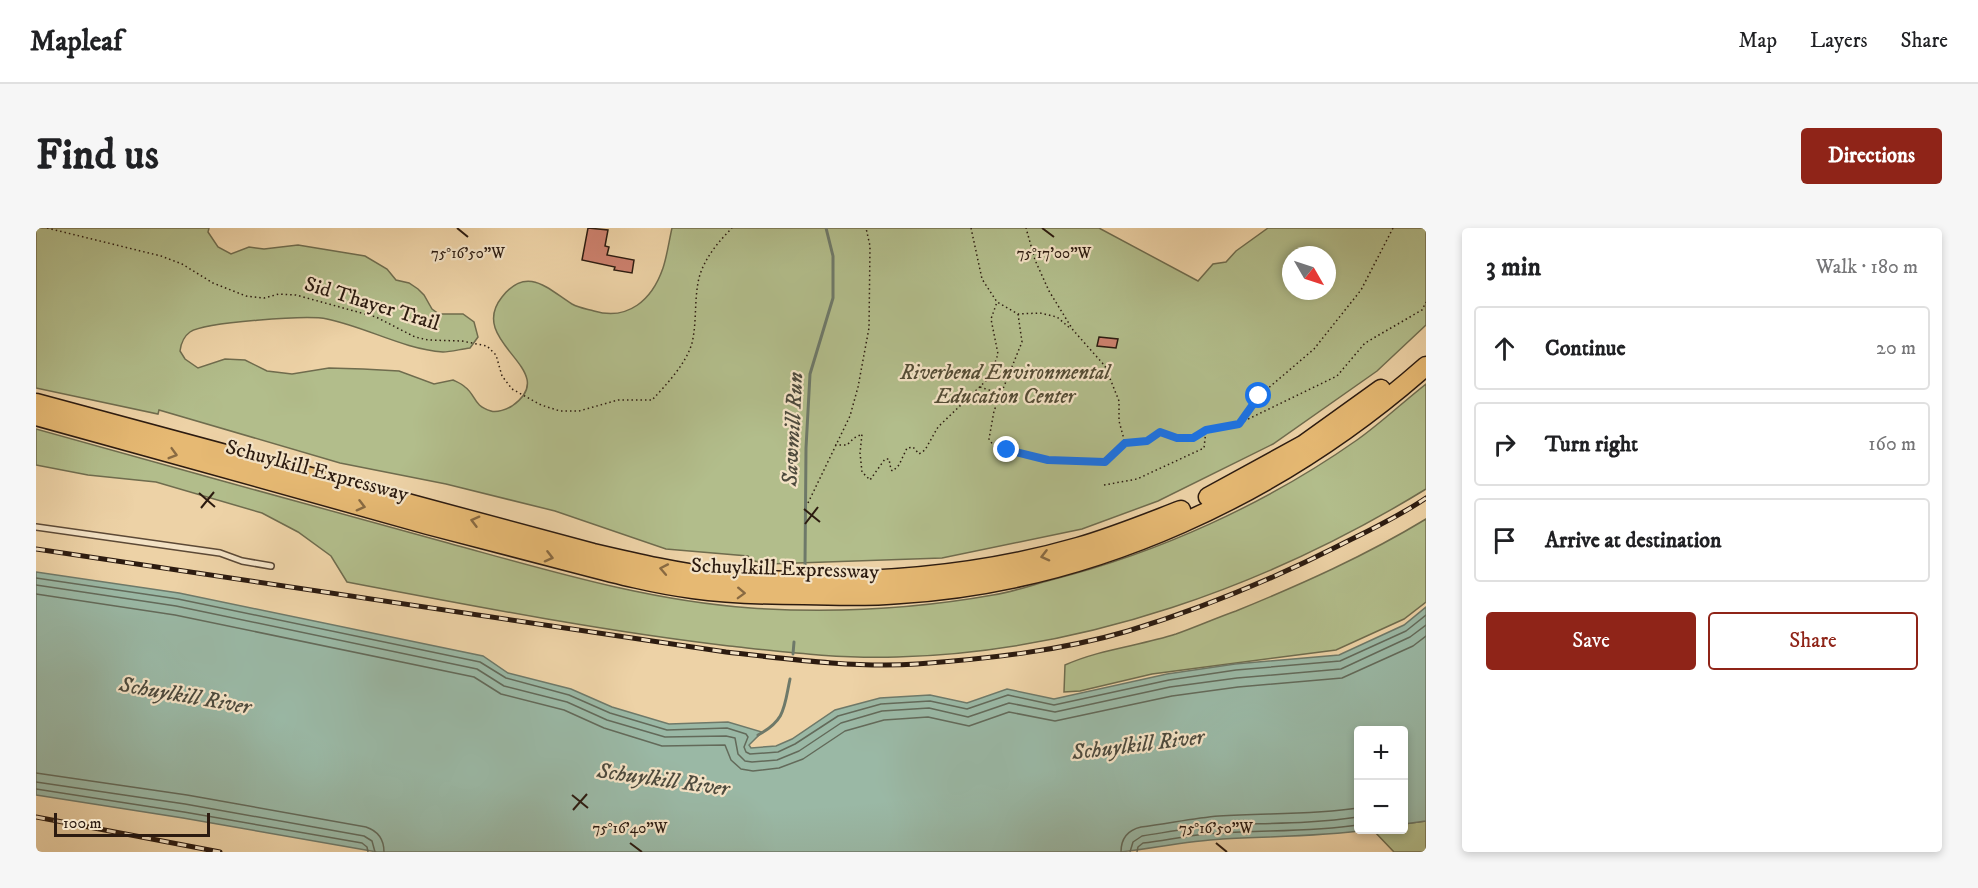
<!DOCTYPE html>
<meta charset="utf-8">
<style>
body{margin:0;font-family:"IM FELL DW Pica",serif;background:#f6f6f6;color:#202124}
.controls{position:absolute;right:18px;bottom:18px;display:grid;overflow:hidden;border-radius:6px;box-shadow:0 3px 9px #0003}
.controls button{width:54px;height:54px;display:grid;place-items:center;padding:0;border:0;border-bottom:2px solid #e0e0e0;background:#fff;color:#202124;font:30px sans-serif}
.compass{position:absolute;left:1246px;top:18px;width:54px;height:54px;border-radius:50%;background:#fff;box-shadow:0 3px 9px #0003;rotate:129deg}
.scale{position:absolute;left:18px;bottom:15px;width:156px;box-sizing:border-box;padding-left:6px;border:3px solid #2c1b10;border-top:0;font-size:16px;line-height:21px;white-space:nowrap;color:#2c1b10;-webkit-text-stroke:4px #f3e2c5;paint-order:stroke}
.stop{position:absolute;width:18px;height:18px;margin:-14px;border:4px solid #1a73e8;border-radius:50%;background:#fff}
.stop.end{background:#1a73e8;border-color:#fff;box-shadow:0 2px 6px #0008}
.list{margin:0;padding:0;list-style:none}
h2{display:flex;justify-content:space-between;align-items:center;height:78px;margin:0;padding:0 24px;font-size:26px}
h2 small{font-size:20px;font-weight:400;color:#757577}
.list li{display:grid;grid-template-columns:39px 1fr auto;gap:18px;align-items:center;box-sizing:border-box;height:84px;margin:0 12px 12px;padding:0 12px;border:2px solid #e0e0e0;border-radius:6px}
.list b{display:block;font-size:22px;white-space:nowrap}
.list em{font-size:20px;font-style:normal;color:#757577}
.actions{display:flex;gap:12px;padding:18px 24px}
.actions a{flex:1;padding:14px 0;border:2px solid #8f2418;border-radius:6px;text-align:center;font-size:21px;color:#8f2418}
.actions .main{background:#8f2418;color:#fff}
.icon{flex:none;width:33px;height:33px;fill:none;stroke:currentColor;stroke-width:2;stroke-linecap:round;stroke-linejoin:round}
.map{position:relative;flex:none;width:1390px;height:624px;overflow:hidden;border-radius:6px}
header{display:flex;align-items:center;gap:36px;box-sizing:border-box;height:84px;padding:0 30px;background:#fff;border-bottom:2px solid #e0e0e0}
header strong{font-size:28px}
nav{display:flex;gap:33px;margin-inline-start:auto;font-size:21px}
.intro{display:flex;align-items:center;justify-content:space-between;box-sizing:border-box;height:144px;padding:0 36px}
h1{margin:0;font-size:42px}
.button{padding:15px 27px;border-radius:6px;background:#8f2418;color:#fff;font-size:21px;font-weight:700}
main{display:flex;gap:36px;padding:0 36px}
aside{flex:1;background:#fff;border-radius:6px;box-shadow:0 3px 9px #0003}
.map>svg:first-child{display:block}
</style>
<header>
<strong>Mapleaf</strong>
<nav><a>Map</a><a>Layers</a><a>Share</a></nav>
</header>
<div class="intro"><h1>Find us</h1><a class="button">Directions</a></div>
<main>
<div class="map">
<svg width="1390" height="624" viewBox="0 0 1390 624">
<rect width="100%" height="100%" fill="#edd2a6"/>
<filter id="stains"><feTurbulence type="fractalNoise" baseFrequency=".00333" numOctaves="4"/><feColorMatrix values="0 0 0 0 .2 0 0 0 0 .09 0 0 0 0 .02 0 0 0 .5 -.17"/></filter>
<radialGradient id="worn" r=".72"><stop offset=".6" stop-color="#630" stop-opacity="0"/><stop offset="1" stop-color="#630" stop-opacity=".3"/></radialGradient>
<!-- green -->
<path fill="#b2bd8b" stroke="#6f6c4e" stroke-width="1.5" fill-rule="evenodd" d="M 0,0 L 173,0 L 172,4 L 182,19 L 195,26 L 213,19 L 228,21 L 262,17 L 329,28 L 351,41 L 360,52 L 373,55 L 382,61 L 388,67 L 396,81 L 403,86 L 427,86 L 438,94 L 442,109 L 434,120 C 425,121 415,124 407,124 C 367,121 330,99 291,91 C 272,87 169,94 154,104 C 147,109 145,115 144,123 L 149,131 L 162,140 L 189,131 L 209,132 L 231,143 L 256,146 L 293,140 L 327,141 L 363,143 L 398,156 L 417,152 C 421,154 426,156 429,159 C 440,167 437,178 455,183 C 461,185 471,181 476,178 C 528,142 429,115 466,69 C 491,37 512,61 536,76 C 543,80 551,81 558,83 C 592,93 616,72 627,40 C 631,28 633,13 636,0 L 1063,0 L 1162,53 L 1177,36 L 1190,34 L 1200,23 L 1232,0 L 1390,0 L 1390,97 L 1341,143 L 1237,216 L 1122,273 L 1046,301 L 906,330 L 732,336 L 714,332 L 712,328 L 630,321 L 519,283 L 410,256 L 304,235 L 123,182 L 122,186 L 0,160 ZM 1255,27 L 1291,27 L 1291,63 L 1255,63 Z
M 1390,156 L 1390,261 C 1232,358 1047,424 861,429 C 804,431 749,424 693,418 C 565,403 438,378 311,354 L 295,328 L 262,304 L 226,285 L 120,254 L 52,247 L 0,237 L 0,201 C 137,239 275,278 412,315 C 511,342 612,373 715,380 C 795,385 879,381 957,367 C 977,364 996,357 1015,352 C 1122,325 1230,276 1321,212 C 1345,195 1367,174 1390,156 Z
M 1390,291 L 1390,374 L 1368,391 L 1300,422 L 1116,446 L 1044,463 L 1028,464 L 1029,437 C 1065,421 1103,418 1140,406 C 1160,399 1180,390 1200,383 C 1266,356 1329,328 1390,291 Z
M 1390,593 L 1390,624 L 1358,624 L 1337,602 L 1368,602 L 1368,596 Z"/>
<!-- water -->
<path fill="#9ab8a5" stroke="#6e7969" stroke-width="1.5" d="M 0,344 L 143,365 L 447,428 L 472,445 L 535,461 L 576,479 L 633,496 L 692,494 L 726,504 L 713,517 L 715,520 L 740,518 L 756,511 L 799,482 L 844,470 L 894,467 L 931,475 L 971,461 L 1018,471 L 1131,446 L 1199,436 L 1303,427 L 1368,397 L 1390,379 L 1390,593 L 1368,596 L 1368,502 L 1322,502 L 1322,602 L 1330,602 C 1282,609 1234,608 1186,611 C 1152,613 1118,620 1084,624 L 341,624 L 147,590 L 0,567 Z"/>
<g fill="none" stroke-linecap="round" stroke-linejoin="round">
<!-- shore -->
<path stroke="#636a5a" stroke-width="1.5" d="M 0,350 L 142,371 L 444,434 L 470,450 L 533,467 L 574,485 L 631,502 L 691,500 L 710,506 L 712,509 L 708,519 L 710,524 L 714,526 L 742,524 L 759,516 L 802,488 L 845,476 L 894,473 L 931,481 L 972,467 L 1018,477 L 1133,452 L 1200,442 L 1304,433 L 1370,403 L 1390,387
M 0,357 L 140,378 L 441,441 L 468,458 L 531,474 L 571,492 L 629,509 L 690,508 L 699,510 L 702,526 L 709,533 L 716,534 L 741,532 L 763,523 L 805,495 L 846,483 L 893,480 L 932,489 L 973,475 L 1019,484 L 1134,459 L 1201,450 L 1305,441 L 1374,409 L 1390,397
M 0,366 L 139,387 L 438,449 L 465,466 L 528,482 L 568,500 L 626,518 L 689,517 L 695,532 L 705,541 L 717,543 L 743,540 L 767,531 L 809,503 L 848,492 L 892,489 L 933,498 L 973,484 L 1019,493 L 1136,468 L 1202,459 L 1306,450 L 1377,418 L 1390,408
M 0,545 L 151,567 L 330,599 C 342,603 348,611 348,624
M 0,554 L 149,576 L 328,608 L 336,613 L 339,624
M 0,561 L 148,584 L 326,615 L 331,619 L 332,624
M 1085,624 C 1085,611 1092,602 1105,599 C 1131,596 1157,590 1183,588 C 1230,585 1276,587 1322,580
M 1094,624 L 1097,614 L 1106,608 C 1132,604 1158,599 1184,597 C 1231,595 1276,596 1322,589
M 1101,624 L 1102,619 L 1107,615 C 1132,612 1159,606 1184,605 C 1231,602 1276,604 1322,597"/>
<!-- stream -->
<path stroke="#6e7969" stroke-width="3" d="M 769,337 L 770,220 L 774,146 L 797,70 L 797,28 L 790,0
M 757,426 L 758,414
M 722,507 C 750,492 748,479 754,451"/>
</g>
<!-- building -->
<path fill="#cd816e" stroke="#2c1b10" stroke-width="1.5" d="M 552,0 L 572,2 L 569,18 L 573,19 L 571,27 L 598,32 L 596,45 L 578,42 L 579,39 L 546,32 Z
M 1063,109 L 1082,111 L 1080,120 L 1061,118 Z"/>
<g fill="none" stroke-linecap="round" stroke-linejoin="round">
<defs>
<path id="service" d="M 0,299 L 184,325 L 206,333 L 235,338"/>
<path id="motorway" d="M 0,175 L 557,325 C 600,335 643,345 687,350 C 712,353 738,352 764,353 C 858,354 952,345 1042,319 C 1077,309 1111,295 1145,282
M 0,188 C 131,224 261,260 392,297 C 441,310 491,323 542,336 C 580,346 618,356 657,361 C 694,366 731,367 768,367 C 800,368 832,369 864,366 C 1058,354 1245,266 1390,138
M 1172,269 L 1267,217 L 1345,161"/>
</defs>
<!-- service casing -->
<use href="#service" stroke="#5c4936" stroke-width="8"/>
<!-- motorway casing -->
<use href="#motorway" stroke="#2c1b10" stroke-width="21"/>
<!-- path -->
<path stroke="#2c1b10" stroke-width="1.5" stroke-dasharray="1.5 3" stroke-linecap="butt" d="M 11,0 L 125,28 L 146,36 L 177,55 L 210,68 L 228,70 L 243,66 L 260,67 L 340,89 L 379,109 L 392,112 L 426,113 L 451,118 L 460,127 L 466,148 L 476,161 L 505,177 L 524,183 L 543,183 L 582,172 L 616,172 C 630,157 650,136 656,115 C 661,94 658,71 663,50 C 668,31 682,14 696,0
M 935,0 L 946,51 L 961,74 L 982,86 L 1004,85 L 1021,89 L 1035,101
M 982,86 L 986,114 L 958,183 L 953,211 L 959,220 L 987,224 L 1012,232 L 1069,234 L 1089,215 L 1083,193 L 1083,173 L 1069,138 L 1037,102 L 1013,63 L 999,32 L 990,0
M 944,159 L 965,166
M 1204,195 L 1301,148 L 1329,115 L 1386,82 L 1390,74
M 1090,215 L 1111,213 L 1124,204 C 1143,210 1151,214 1169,202
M 799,217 L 811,217 L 818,210 L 826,206 L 824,225 L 826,244 L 834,252 L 849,231 L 853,231 L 855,242 L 857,243 L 863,237 L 871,220 L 877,219 L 883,226 L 889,222 L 902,199 L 954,149 L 962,126 L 955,91 L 961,74
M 1068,257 L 1101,251 L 1168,220 L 1170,202 L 1203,196 L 1223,168 L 1278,121 L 1325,62 L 1357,0
M 772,275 L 814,188 L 822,159 L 833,100 L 834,18 L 830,0
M 0,624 L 1,624"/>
<!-- service -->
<use href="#service" stroke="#f3e2c5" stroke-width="5"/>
<!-- motorway -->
<use href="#motorway" stroke="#e6b973" stroke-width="18"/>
<defs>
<path id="rail" d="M 0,321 L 690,424 C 752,431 818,440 881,436 C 950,431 1024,423 1092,403 C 1164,381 1235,352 1302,318 C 1332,303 1362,289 1390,270
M 0,589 L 184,624"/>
</defs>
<!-- rail casing -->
<use href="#rail" stroke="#2c1b10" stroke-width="5"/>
<!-- rail -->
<use href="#rail" stroke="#f3e2c5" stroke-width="3" stroke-dasharray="9" stroke-linecap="butt"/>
</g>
<!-- one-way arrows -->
<defs><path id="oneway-chevron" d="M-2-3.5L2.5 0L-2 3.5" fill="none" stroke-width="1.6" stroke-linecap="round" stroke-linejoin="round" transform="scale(1.5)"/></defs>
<g stroke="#896a42">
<use href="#oneway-chevron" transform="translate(137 226) rotate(16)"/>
<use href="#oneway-chevron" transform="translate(325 278) rotate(15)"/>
<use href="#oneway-chevron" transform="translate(439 293) rotate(-165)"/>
<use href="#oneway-chevron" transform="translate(1009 328) rotate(166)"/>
<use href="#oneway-chevron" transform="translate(513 329) rotate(14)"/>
<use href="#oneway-chevron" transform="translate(628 341) rotate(-169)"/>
<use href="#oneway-chevron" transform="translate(705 365) rotate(2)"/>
</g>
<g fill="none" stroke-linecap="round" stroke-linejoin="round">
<!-- route -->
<path stroke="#1a73e8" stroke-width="8" d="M 971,222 L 1012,232 L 1069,234 L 1089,215 L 1111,213 L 1124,204 L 1141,210 L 1157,210 L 1170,202 L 1203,196 L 1223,168"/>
</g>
<!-- ticks -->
<path fill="none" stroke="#2c1b10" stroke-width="2" d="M 421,0 L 432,9M 1006,0 L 1018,9M 163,265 L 179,279M 165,280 L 178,264M 768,281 L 784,294M 769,296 L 782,279M 536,567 L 552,580M 537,582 L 551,566M 594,615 L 606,624M 1180,615 L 1191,624"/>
<g text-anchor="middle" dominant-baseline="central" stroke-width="4.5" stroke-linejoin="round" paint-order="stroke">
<!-- street labels -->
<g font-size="21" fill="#2c1b10" stroke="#f3e2c5">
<text transform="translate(336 76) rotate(17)">Sid Thayer Trail</text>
<text transform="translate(281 243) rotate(15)">Schuylkill Expressway</text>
<text transform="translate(749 341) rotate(2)">Schuylkill Expressway</text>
</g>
<!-- park labels -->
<g font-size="21" font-style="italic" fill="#544c35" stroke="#f3e2c5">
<text x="969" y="145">Riverbend Environmental<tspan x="969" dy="24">Education Center</tspan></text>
</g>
<!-- water labels -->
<g font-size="22" font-style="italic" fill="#4d4a3d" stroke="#f3e2c5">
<text transform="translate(757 201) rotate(-87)">Sawmill Run</text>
<text transform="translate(149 468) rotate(10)">Schuylkill River</text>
<text transform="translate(1102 517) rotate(-7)">Schuylkill River</text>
<text transform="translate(627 552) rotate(8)">Schuylkill River</text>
</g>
</g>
<g font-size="15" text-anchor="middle" fill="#2c1b10" stroke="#f3e2c5" stroke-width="4.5" stroke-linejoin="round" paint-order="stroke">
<text x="432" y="30">75°16'50"W</text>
<text x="1018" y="30">75°17'00"W</text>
<text x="594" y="605">75°16'40"W</text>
<text x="1180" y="605">75°16'50"W</text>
</g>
<rect width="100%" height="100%" filter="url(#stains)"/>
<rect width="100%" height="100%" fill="url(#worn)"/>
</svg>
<div class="controls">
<button>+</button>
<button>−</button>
</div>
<svg class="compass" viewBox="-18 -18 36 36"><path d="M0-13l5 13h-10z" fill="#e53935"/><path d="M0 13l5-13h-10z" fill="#757577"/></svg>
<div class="scale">100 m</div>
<div class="stop" style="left:1223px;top:168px"></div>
<div class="stop end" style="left:971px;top:222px"></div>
</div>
<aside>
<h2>3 min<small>Walk · 180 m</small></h2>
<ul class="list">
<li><svg class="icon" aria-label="ahead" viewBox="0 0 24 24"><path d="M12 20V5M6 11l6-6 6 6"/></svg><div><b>Continue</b></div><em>20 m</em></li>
<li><svg class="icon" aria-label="right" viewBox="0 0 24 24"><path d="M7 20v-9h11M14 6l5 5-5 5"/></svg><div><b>Turn right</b></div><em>160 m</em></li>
<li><svg class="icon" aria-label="arrive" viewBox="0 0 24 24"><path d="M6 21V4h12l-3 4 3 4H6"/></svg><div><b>Arrive at destination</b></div></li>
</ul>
<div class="actions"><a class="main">Save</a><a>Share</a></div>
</aside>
</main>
